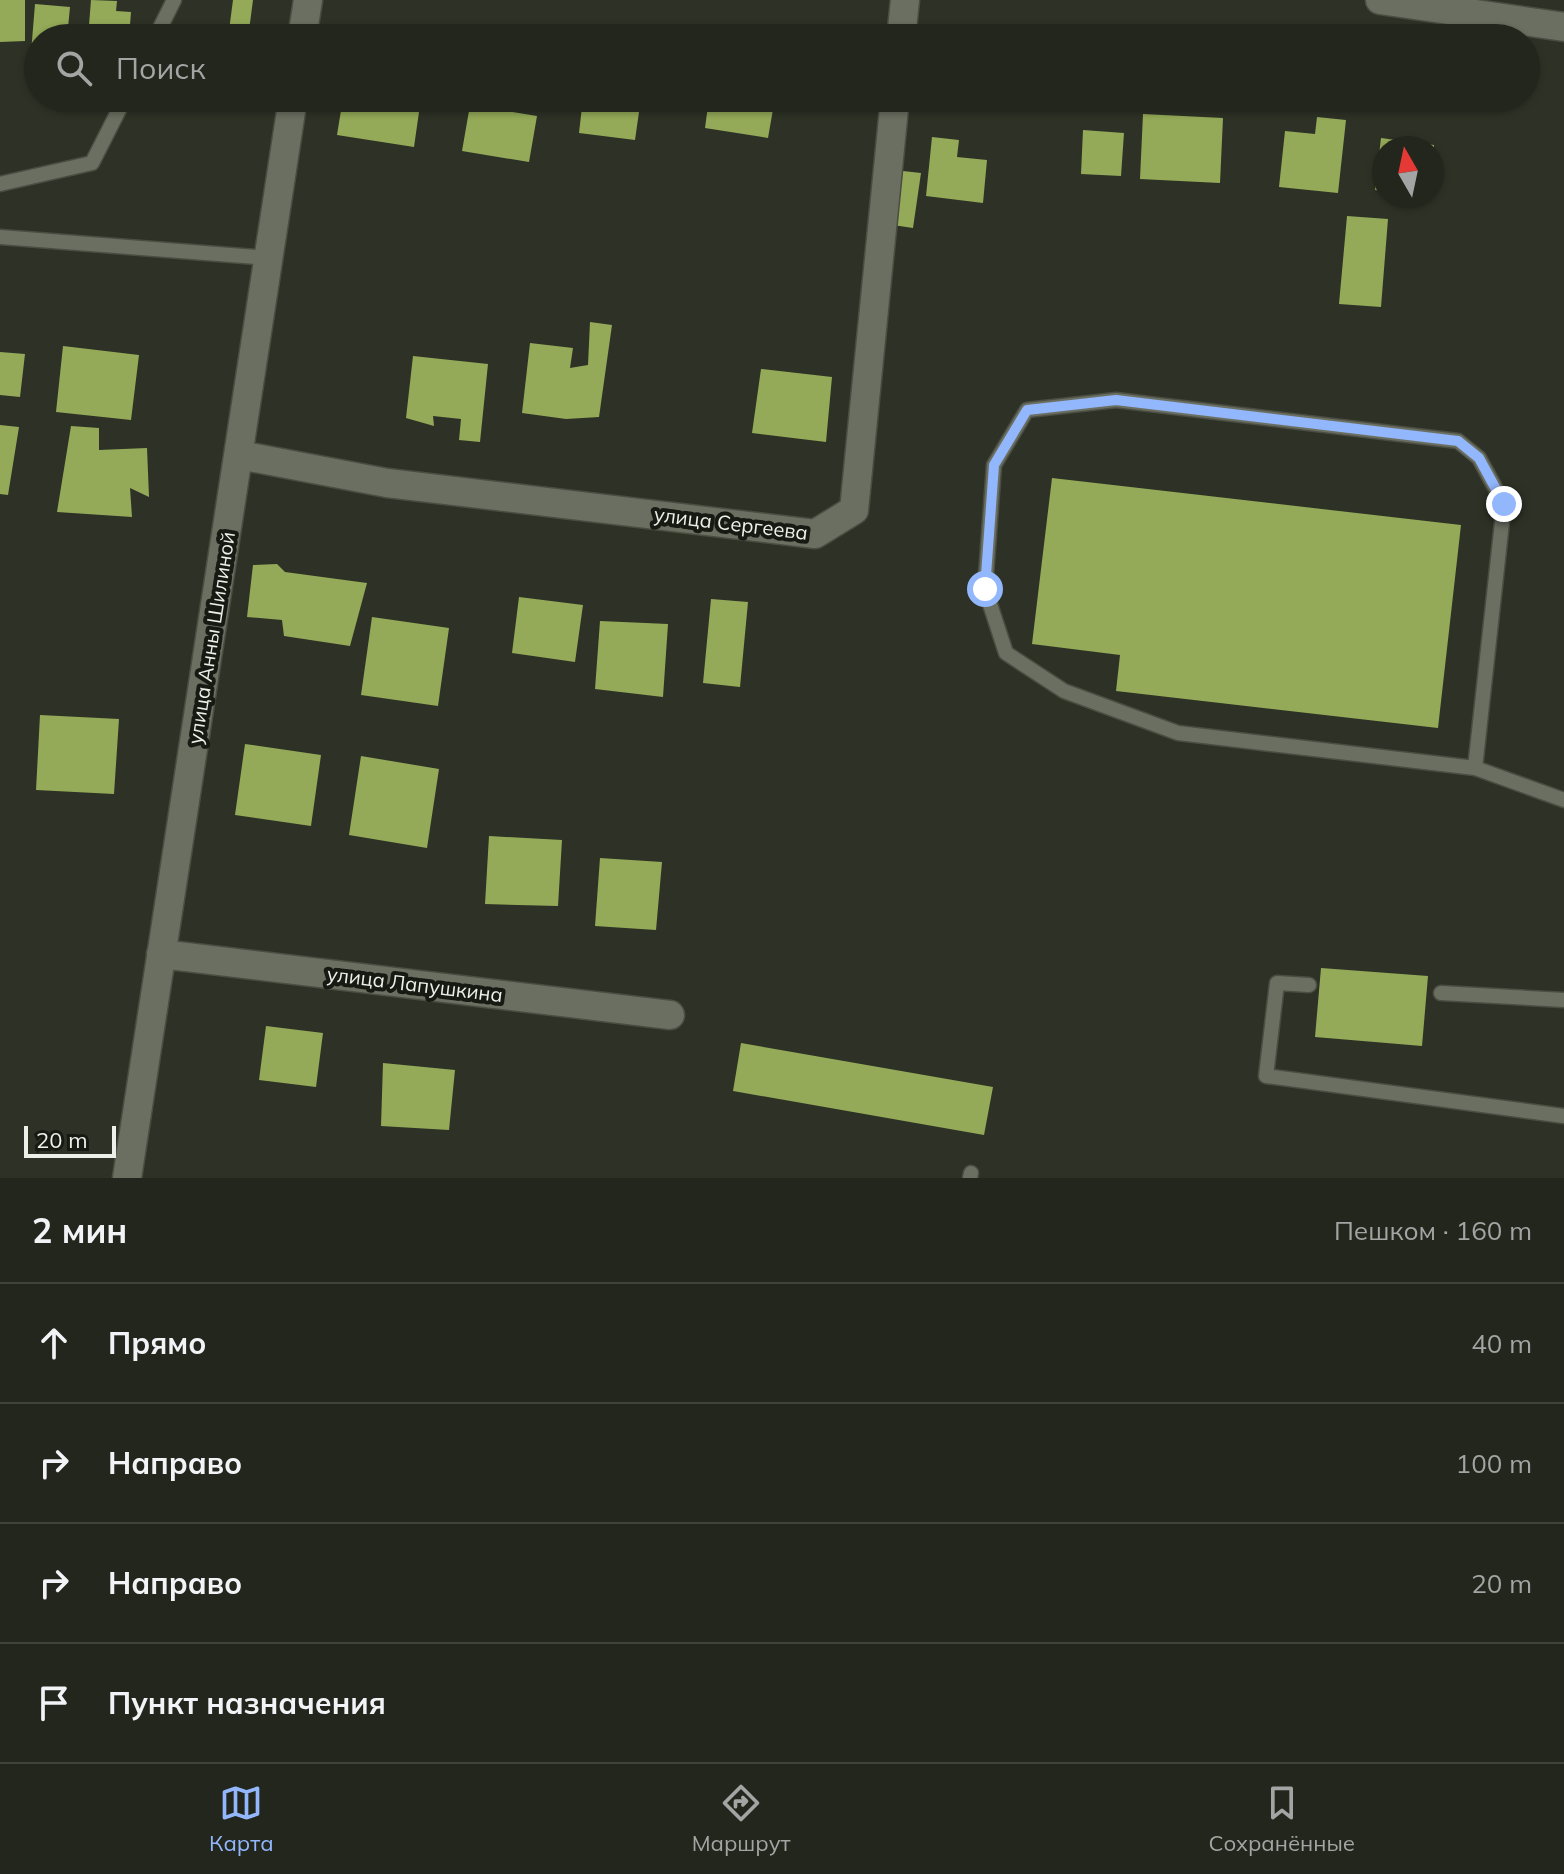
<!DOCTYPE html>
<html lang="ru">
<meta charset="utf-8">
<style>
body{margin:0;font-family:Mulish,sans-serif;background:#2a2e25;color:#f1f3f6}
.compass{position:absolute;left:1372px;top:136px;width:72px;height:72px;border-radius:50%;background:#22261c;box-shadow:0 2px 6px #0004;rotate:351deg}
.scale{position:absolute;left:24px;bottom:20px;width:92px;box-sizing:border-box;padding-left:8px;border:4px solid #edf0e8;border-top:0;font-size:22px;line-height:28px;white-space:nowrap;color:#edf0e8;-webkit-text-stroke:6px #171913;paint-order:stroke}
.stop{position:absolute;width:24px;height:24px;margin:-18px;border:6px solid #93b7fd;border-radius:50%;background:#fff}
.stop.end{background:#93b7fd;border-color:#fff;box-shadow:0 2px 8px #0008}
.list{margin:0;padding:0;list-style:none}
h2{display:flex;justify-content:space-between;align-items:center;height:104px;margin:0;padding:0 32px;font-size:34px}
h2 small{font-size:26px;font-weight:400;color:#a2a5a3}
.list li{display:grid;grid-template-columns:52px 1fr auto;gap:24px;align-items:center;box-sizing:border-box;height:120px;padding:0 32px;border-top:2px solid #3f433b}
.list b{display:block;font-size:30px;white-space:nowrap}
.list em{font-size:26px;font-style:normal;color:#a2a5a3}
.icon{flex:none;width:44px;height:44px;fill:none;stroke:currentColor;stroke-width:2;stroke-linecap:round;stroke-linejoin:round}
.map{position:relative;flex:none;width:1564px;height:1178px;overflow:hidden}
.search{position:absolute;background:#22261c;box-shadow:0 2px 6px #0004;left:24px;right:24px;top:24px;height:88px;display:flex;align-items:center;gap:20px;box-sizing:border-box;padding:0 28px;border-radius:44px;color:#a2a5a3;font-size:30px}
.sheet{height:584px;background:#22261c}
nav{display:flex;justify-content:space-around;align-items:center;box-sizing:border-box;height:112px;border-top:2px solid #3f433b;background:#22261c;font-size:22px;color:#a2a5a3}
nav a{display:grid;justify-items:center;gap:4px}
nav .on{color:#93b7fd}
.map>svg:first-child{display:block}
</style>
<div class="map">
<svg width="1564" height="1178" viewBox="0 0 1564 1178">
<rect width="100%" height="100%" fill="#2e3226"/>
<!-- building -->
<path fill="#94aa58" d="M 0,0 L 25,0 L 25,41 L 0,42 Z
M 91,0 L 117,1 L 116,11 L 131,12 L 129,38 L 88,38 Z
M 233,0 L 253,0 L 248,38 L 228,38 Z
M 35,4 L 70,7 L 67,38 L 38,38 L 38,65 L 30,65 Z
M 323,25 L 349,29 L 347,38 L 321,38 Z
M 343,98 L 421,98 L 414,147 L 337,135 Z
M 583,98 L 641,98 L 635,140 L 579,133 Z
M 709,98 L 775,98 L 768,138 L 705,128 Z
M 470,105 L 537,116 L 529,162 L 462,151 Z
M 1143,114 L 1223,118 L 1220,183 L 1140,179 Z
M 1317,117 L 1346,120 L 1338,193 L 1279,187 L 1285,131 L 1315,134 Z
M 1083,130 L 1124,133 L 1121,176 L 1081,174 Z
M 932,137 L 959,140 L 957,157 L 987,160 L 983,203 L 926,196 Z
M 1381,138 L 1434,145 L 1434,148 L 1384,148 L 1384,191 L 1375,190 Z
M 894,170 L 921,173 L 913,228 L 886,224 Z
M 1347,216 L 1388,219 L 1381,307 L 1339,304 Z
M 590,322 L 612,325 L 599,417 L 566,419 L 522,413 L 530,343 L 573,348 L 570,368 L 588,365 Z
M 63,346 L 139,355 L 131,420 L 56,412 Z
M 0,352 L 25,354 L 20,397 L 0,395 Z
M 413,356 L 488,364 L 480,442 L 459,440 L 461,419 L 433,416 L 434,426 L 406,418 Z
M 761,369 L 832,377 L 826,442 L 752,433 Z
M 0,425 L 19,427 L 8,495 L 0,494 Z
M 71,426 L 99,428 L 99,450 L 147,448 L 149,497 L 130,488 L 132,517 L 57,512 Z
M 1052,478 L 1461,525 L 1438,728 L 1116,691 L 1120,655 L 1032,644 Z
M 277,564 L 285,572 L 367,583 L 350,646 L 284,636 L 282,620 L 247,617 L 253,565 Z
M 519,597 L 583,605 L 575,662 L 512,653 Z
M 711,599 L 748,602 L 740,687 L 703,683 Z
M 372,617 L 449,628 L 438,706 L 361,695 Z
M 600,621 L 668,624 L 663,697 L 595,689 Z
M 40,715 L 119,719 L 114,794 L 36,790 Z
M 245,744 L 321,755 L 311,826 L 235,815 Z
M 361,756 L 439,769 L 427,848 L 349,835 Z
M 489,836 L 562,840 L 558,906 L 485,904 Z
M 600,858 L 662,862 L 656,930 L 595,926 Z
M 1321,968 L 1428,976 L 1422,1046 L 1315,1037 Z
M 266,1026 L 323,1033 L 316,1087 L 259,1080 Z
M 741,1043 L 993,1087 L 984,1135 L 733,1091 Z
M 383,1063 L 455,1070 L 449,1130 L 381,1126 Z"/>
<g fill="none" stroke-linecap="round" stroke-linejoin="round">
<defs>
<path id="lane" d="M 155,38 L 174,0
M 0,184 L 92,163 L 125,98
M 0,237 L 269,258
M 1475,768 L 1504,504 L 1479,458 L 1458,441 L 1116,400 L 1027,410 L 994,465 L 985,589 L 1006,653 L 1064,691 L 1178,733 L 1475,768 L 1564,800
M 1309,985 L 1277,983 L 1266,1076 L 1564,1116
M 1441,993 L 1564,1000
M 970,1178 L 971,1173"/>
<path id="street" d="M 1380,0 L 1564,27
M 302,38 L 308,0
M 901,38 L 905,0
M 239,455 L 387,483 L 815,534 L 854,510 L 895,98
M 161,954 L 670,1015
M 127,1178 L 293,98"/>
</defs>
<!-- lane casing -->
<use href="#lane" stroke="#4a4d42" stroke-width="17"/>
<!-- street casing -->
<use href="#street" stroke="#4a4d42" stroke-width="31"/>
<!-- lane -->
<use href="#lane" stroke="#6b6f61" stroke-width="14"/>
<!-- street -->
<use href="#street" stroke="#6b6f61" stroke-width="28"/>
</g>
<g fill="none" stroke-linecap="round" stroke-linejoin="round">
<!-- route -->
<path stroke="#93b7fd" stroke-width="10" d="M 985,589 L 994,465 L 1027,410 L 1116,400 L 1458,441 L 1479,458 L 1504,504"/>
</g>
<g text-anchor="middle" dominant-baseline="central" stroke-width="8" stroke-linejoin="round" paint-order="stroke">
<!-- street labels -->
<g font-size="20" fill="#edf0e8" stroke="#171913">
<text transform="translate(731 523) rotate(7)">улица Сергеева</text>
<text transform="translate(211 638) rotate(-81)">улица Анны Шилиной</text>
<text transform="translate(415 984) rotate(7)">улица Лапушкина</text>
</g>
</g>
</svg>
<svg class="compass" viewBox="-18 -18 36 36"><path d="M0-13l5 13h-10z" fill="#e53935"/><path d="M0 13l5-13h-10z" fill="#a2a5a3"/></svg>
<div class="scale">20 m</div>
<div class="stop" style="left:985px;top:589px"></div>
<div class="stop end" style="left:1504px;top:504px"></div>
<div class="search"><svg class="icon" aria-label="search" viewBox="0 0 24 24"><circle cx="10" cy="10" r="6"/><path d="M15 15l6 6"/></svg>Поиск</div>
</div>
<section class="sheet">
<h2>2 мин<small>Пешком · 160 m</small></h2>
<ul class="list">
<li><svg class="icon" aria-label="ahead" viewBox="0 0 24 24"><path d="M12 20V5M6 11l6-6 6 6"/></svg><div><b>Прямо</b></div><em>40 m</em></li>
<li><svg class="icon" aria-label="right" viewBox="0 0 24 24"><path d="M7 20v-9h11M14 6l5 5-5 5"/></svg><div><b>Направо</b></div><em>100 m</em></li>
<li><svg class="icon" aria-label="right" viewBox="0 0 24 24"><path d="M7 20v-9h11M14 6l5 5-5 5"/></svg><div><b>Направо</b></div><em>20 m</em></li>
<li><svg class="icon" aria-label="arrive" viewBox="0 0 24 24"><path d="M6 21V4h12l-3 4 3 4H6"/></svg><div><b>Пункт назначения</b></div></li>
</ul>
</section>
<nav>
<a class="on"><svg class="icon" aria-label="map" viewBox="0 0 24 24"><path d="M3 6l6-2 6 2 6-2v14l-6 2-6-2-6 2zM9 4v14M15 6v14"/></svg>Карта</a>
<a><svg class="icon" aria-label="directions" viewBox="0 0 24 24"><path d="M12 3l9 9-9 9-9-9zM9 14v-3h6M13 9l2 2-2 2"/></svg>Маршрут</a>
<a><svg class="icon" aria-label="saved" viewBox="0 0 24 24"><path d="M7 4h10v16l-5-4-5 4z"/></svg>Сохранённые</a>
</nav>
